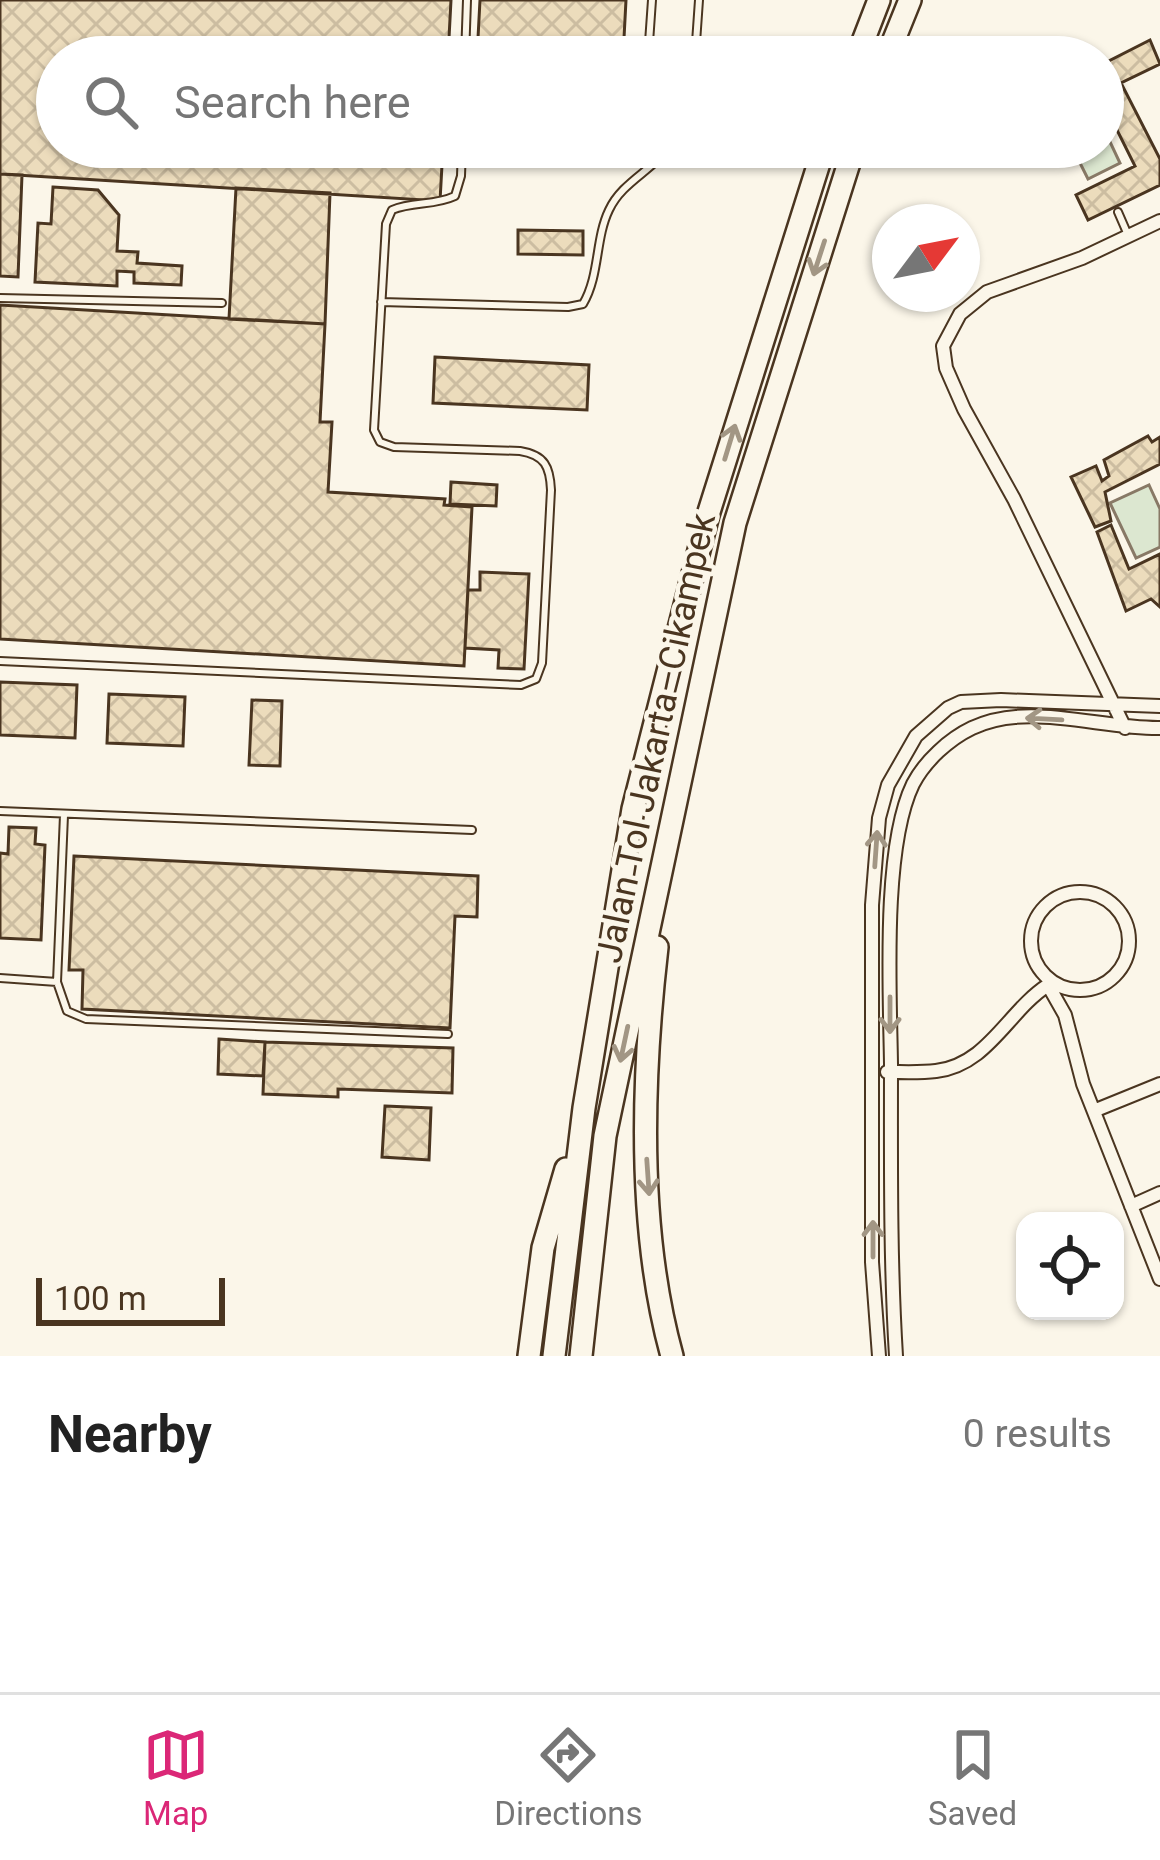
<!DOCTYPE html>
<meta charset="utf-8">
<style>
body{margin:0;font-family:Roboto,sans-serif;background:#f6f6f6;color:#222}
.controls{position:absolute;right:36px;bottom:36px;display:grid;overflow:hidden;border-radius:24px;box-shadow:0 3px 9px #0004}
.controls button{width:108px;height:108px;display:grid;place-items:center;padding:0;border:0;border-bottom:3px solid #e0e0e0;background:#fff;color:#222;font:60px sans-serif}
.compass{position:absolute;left:872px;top:204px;width:108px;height:108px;border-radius:50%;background:#fff;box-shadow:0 3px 9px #0004;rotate:58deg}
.scale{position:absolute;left:36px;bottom:30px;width:189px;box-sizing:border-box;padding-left:12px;border:6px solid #4a3520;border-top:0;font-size:33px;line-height:42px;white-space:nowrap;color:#4a3520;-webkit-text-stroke:9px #fbf6e9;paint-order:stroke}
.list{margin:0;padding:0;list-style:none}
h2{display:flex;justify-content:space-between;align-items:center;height:156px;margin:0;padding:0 48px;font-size:51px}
h2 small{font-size:39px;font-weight:400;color:#767676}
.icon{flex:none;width:66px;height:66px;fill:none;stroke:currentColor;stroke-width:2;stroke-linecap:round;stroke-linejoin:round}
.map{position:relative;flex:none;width:1160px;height:1356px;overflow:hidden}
.search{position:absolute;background:#fff;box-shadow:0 3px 9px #0004;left:36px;right:36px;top:36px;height:132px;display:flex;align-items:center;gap:30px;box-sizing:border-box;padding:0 42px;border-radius:66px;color:#767676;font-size:45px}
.sheet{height:336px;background:#fff}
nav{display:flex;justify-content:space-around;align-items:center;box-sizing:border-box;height:168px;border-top:3px solid #e0e0e0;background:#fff;font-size:33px;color:#767676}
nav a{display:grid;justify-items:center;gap:6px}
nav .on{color:#db2777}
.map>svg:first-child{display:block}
</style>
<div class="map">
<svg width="1160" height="1356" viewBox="0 0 1160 1356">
<defs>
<pattern id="building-cross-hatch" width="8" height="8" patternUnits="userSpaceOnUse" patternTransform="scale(3)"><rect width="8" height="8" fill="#ecdcbc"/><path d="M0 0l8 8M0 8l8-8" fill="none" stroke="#ccbda1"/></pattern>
</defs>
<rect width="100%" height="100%" fill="#fbf6e9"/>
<!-- green -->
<path fill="#dce7d0" stroke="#887966" stroke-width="3" d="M 1103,127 L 1120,163 L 1088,179 L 1072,147 L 1103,147 Z
M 1149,485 L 1160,509 L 1160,547 L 1136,558 L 1110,503 Z"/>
<!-- building -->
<path fill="url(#building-cross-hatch)" stroke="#4a3520" stroke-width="3" d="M 0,0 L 451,0 L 448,57 L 57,57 L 57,147 L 443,147 L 440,201 L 0,174 Z
M 480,0 L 626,0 L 623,57 L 477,57 Z
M 1150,40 L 1160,64 L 1121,83 L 1160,159 L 1160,185 L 1088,220 L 1076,195 L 1135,166 L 1103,102 L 1103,64 Z
M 0,174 L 22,175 L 18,277 L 0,276 Z
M 53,187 L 98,190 L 119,215 L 117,251 L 138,252 L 137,263 L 182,266 L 181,285 L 134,283 L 134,272 L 117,271 L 117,286 L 35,282 L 38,223 L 51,224 Z
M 236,188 L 330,193 L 325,324 L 229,319 Z
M 518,230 L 583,231 L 583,255 L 518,254 Z
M 0,305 L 325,324 L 320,422 L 332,422 L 328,492 L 445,499 L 444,505 L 472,507 L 464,666 L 0,639 Z
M 435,357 L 589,365 L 587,410 L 433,403 Z
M 1148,436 L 1152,442 L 1160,437 L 1160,464 L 1105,492 L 1111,521 L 1095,527 L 1071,477 L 1096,466 L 1102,481 L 1109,476 L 1104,460 Z
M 451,482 L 497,485 L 496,506 L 450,504 Z
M 1111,525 L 1129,569 L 1160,554 L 1160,607 L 1151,599 L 1126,611 L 1097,532 Z
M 480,572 L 529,574 L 524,669 L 498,668 L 499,650 L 465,648 L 468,590 L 480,590 Z
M 0,682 L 77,685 L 75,738 L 0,735 Z
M 109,694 L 185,697 L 183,746 L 107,743 Z
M 252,700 L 282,701 L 280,766 L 249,765 Z
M 9,827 L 36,828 L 35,844 L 45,845 L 41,940 L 0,938 L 0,853 L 8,854 Z
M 74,856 L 478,876 L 477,917 L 455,916 L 450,1028 L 82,1009 L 83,970 L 69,970 Z
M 219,1039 L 265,1042 L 263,1076 L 218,1074 Z
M 265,1042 L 453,1048 L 452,1093 L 338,1089 L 338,1097 L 263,1094 Z
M 385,1106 L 431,1108 L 429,1160 L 382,1157 Z"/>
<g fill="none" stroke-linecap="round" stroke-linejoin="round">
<defs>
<path id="service" d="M 465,57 L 467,0
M 648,57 L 652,0
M 695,57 L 699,0
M 1118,212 L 1128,235
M 0,298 L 222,303
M 381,302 L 568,307 L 583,304 C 600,275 595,239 609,210 C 622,182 652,171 669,147
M 0,661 L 521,685 L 536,679 L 542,663 L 551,490 C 550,467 545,455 520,451 L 394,447 L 380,442 L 374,430 L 386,224 L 392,210 C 413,201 434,206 455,196 L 461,176 L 462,147
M 0,811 L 472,830
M 64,815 L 57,982 L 67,1011 L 86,1019 L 448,1034
M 0,978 L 57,982"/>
<path id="minor" d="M 1125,728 L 1014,499 L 964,409 L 946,368 L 943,346 L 960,314 L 987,292 L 1082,258 L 1160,221
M1031 941a49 49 0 1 1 98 0a49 49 0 1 1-98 0Z
M 887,1072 C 903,1072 920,1073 936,1071 C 988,1065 1008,1011 1048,985 L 1065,1015 L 1083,1084 L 1160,1279
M 1096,1110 L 1160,1084
M 1131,1206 L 1160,1193
M 879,1356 L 872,1262 L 872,905 L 879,818 L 888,785 L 916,736 L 948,708 L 961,702 L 1001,700 L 1160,706
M 896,1356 C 890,1259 891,1162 891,1064 C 890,992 882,848 913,784 C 925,761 949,739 972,728 C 1028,701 1100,729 1160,728"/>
<path id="motorway" d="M 857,57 L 879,0
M 887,57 L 910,0
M 657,947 C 642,1077 637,1230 672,1356
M 529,1356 L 543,1248 L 566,1169
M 554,1356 L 584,1108 L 633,809 L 708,515 L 824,147
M 581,1356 L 605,1136 L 735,523 L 854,147"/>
</defs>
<!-- service casing -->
<use href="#service" stroke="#4a3520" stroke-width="10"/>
<!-- minor casing -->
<use href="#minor" stroke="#4a3520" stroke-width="16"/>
<!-- motorway casing -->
<use href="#motorway" stroke="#4a3520" stroke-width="26"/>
<!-- service -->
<use href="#service" stroke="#fbf6e9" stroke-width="6"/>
<!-- minor -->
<use href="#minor" stroke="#fbf6e9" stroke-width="12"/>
<!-- motorway -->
<use href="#motorway" stroke="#fbf6e9" stroke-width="21"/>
</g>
<!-- one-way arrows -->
<defs><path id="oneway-shaft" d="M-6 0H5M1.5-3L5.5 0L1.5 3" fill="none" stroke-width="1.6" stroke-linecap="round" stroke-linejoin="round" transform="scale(3)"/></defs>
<g stroke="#a29684">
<use href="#oneway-shaft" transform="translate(819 258) rotate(108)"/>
<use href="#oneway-shaft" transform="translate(730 442) rotate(-73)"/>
<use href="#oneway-shaft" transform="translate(1044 719) rotate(-177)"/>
<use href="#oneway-shaft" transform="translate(876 849) rotate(-86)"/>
<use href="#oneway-shaft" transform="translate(890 1015) rotate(90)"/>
<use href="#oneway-shaft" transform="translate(624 1044) rotate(102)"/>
<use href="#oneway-shaft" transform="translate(648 1177) rotate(86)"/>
<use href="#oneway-shaft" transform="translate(873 1239) rotate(-90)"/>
</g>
<g text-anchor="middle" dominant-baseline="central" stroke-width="9" stroke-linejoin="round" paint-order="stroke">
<!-- street labels -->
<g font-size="36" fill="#4a3520" stroke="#fbf6e9">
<text transform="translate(656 738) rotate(-78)">Jalan Tol Jakarta–Cikampek</text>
</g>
</g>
</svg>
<div class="controls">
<button><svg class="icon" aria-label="locate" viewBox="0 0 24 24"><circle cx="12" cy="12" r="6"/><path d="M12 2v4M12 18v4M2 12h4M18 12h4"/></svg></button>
</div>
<svg class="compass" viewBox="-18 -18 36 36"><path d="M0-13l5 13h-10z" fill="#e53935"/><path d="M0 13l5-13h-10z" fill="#767676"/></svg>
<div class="scale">100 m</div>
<div class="search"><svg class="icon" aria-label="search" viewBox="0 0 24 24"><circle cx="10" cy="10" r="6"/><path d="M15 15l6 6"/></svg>Search here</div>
</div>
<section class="sheet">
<h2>Nearby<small>0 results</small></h2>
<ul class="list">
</ul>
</section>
<nav>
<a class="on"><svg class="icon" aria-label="map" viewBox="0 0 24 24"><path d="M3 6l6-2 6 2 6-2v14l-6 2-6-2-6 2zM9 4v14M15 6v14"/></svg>Map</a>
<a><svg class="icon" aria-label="directions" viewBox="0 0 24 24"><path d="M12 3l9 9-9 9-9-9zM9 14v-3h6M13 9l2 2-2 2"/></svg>Directions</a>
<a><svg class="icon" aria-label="saved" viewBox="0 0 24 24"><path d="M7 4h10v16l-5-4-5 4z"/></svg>Saved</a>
</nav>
